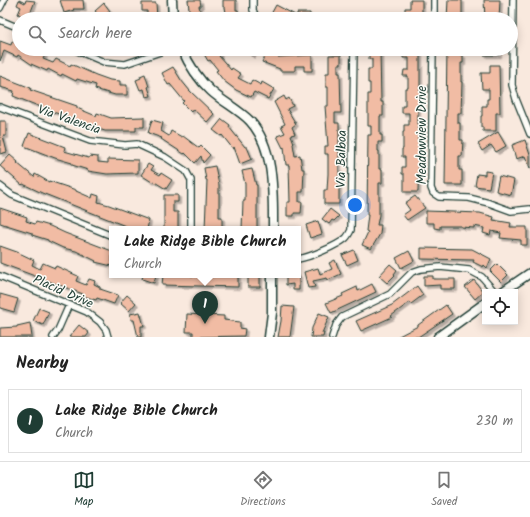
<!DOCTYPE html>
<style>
body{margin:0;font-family:Kalam,sans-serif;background:#f2f2f2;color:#222}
.controls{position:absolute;right:12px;bottom:12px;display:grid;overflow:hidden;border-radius:0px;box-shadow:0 2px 10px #0003}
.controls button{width:36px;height:36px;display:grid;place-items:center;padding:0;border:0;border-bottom:1px solid #e0e0e0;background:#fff;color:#222;font:20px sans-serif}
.you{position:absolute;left:355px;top:205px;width:14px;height:14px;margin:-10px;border:3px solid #fff;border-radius:50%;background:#1a73e8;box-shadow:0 0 0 6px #1a73e833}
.badge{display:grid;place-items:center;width:26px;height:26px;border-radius:50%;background:#1f3d34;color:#fff;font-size:13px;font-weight:700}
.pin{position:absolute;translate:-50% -33px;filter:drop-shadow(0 1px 2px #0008)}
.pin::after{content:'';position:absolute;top:21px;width:14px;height:12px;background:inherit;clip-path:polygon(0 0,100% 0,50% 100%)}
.popup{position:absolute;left:109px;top:226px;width:192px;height:52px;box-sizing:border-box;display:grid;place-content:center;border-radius:0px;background:#fff;filter:drop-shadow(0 1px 3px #0005);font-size:13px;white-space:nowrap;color:#767676}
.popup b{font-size:15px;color:#222}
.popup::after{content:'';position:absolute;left:50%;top:100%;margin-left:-8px;border:8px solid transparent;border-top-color:#fff}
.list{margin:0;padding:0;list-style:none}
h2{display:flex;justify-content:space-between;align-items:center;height:52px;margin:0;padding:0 16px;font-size:17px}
h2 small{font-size:13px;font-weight:400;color:#767676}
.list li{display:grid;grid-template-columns:26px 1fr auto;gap:12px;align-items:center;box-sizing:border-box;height:64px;margin:0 8px 8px;padding:0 8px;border:1px solid #e0e0e0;border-radius:0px}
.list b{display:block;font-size:15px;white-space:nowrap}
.list p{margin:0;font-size:13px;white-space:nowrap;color:#767676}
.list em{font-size:13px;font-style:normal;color:#767676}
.icon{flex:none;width:22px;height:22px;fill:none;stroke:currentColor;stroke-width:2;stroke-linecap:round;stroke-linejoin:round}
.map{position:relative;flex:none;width:530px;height:337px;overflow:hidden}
.search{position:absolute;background:#fff;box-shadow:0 2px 10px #0003;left:12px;right:12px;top:12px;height:44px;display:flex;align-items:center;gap:10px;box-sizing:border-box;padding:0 14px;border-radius:22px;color:#767676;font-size:15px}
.sheet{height:124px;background:#fff}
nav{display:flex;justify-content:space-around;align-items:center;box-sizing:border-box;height:56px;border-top:1px solid #e0e0e0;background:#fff;font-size:11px;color:#767676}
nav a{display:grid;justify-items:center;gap:2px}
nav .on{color:#1f3d34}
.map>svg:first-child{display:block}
</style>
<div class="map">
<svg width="530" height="337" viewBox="0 0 530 337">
<defs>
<filter id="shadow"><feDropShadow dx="2.5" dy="2.5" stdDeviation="0" flood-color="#0004"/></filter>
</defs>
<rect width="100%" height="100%" fill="#f9e9de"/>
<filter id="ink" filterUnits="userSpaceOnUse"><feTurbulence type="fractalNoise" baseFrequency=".025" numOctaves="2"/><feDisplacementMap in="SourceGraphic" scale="8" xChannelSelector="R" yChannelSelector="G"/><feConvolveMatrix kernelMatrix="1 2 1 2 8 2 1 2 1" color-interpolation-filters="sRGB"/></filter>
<g filter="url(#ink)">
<!-- building -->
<path fill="#f1bca4" stroke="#1f3d34" filter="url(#shadow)" d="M 19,0 L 25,3 L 26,0 L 35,1 L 28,19 L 18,14 L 21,7 L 17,5 Z
M 60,0 L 83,0 L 84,9 L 73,9 L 74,10 L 64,13 Z
M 188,0 L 200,0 L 201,6 L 199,6 L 202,19 L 190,19 Z
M 223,0 L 236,0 L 236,10 L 238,10 L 240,19 L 227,19 L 225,7 L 223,7 Z
M 410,0 L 422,0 L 422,19 L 411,19 L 411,15 L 405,15 L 405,8 L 410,8 Z
M 448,0 L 462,0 L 462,19 L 447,19 Z
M 484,0 L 500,0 L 499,19 L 485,19 Z
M 104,3 L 110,11 L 101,18 L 95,11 Z
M 142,3 L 156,3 L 157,18 L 147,18 L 147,11 L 142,11 Z
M 276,5 L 297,16 L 297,13 L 310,13 L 310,19 L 274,19 L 270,16 Z
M 375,13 L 375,19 L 351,19 L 351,14 Z
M 0,41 L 11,45 L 12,41 L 19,44 L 19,49 L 32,49 L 40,54 L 41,53 L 45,55 L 43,59 L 53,63 L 56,59 L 70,66 L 71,64 L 96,75 L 110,80 L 120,81 L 120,85 L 127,85 L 127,95 L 115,95 L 95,89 L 96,85 L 77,79 L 76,81 L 62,74 L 61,76 L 48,69 L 47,71 L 31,64 L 18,55 L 17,57 L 4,51 L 0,61 Z
M 201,49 L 217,49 L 220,55 L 219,56 L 231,70 L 232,68 L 241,74 L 238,78 L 250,84 L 252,80 L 261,85 L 262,82 L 274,89 L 268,99 L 254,92 L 251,97 L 236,90 L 224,81 L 216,71 L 218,70 L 210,60 L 208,61 Z
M 244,49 L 264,49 L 279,55 L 278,57 L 312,55 L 312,71 L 304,71 L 304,66 L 295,66 L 295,71 L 280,71 L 280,69 L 262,62 L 265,56 L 257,50 L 252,56 Z
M 447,49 L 460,49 L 460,55 L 463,55 L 463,63 L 461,63 L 461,82 L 462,82 L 461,113 L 458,113 L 458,123 L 460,123 L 460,140 L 463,140 L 462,156 L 459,156 L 459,170 L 462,170 L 462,185 L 445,185 Z
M 484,49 L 499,49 L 499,55 L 484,55 Z
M 369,52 L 380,52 L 381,102 L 383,102 L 383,116 L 380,116 L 380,135 L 382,135 L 382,142 L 378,142 L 378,151 L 379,151 L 379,169 L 382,169 L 382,183 L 379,183 L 379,215 L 377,225 L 381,225 L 380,234 L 371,249 L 362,245 L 368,232 L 366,231 L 368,215 L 367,215 L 368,135 L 371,135 L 371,126 L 368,126 L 368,94 L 370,94 L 370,83 L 368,83 L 368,69 L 372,69 L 372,59 L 369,59 Z
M 403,52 L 420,52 L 420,103 L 418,103 L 418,142 L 419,142 L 418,192 L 404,192 L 404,174 L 402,174 L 402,167 L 405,167 L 405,157 L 402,157 L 402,149 L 403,149 L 403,132 L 404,132 L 404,125 L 409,125 L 409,113 L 402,113 L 402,106 L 405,106 L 405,88 L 408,88 L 408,76 L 403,76 L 404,70 L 409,70 L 409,58 L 403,58 Z
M 329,55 L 341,55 L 341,64 L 338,64 L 338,73 L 340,73 L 341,113 L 335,113 L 335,123 L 339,123 L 339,204 L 324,204 L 324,190 L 327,190 L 328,174 L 328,154 L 325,154 L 325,146 L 328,146 L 325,106 L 328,106 L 328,87 L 326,87 L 326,73 L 329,73 Z
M 490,65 L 499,65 L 500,113 L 496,113 L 496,131 L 483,131 L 483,127 L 481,127 L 481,116 L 482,116 L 482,106 L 487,106 L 487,99 L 489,99 L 489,89 L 482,89 L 481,73 L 490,73 Z
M 173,67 L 181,80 L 190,91 L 214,114 L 207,122 L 193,109 L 191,112 L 182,103 L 184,101 L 170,84 L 168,85 L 162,73 Z
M 145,74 L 149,87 L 148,87 L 151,96 L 146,97 L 144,89 L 140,90 L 136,80 L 141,78 L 140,76 Z
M 0,76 L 31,88 L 30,90 L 77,106 L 77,108 L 96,116 L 97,113 L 111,118 L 144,117 L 144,127 L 136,127 L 136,131 L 105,131 L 89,126 L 13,96 L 14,91 L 0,87 Z
M 284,96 L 286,100 L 289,98 L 293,106 L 287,109 L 296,124 L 292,127 L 295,134 L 291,135 L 294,143 L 293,144 L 295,156 L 300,155 L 302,169 L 304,169 L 303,192 L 299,192 L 299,202 L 302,202 L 301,213 L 294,213 L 294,216 L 287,216 L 287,202 L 290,202 L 289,165 L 286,165 L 284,147 L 283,148 L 277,136 L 285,133 L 281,126 L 285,124 L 274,102 Z
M 222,119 L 230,125 L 229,127 L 245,147 L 247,147 L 252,159 L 240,164 L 234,147 L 233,149 L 222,135 L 221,136 L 213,130 Z
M 152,120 L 163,123 L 161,131 L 169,136 L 171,131 L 182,137 L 183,136 L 199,148 L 201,146 L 210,155 L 203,163 L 201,156 L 195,163 L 185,153 L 184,154 L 161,139 L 162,138 L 148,133 Z
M 0,121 L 6,121 L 6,136 L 3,136 L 7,152 L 0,154 Z
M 498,132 L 506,146 L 496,152 L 491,145 L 482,151 L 478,144 Z
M 29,133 L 65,147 L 64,151 L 89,158 L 90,156 L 98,157 L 98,162 L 108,163 L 108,159 L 138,160 L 138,173 L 107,174 L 88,171 L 88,170 L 72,165 L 72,163 L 55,158 L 24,146 Z
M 525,140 L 530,155 L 530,168 L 525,156 L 516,159 L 512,145 Z
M 10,155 L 18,162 L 17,163 L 34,177 L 35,174 L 49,182 L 49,181 L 76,190 L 76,191 L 92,198 L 93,194 L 99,196 L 98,202 L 109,205 L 149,220 L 147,229 L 133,229 L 42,193 L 23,184 L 22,185 L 0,166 Z
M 148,164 L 153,167 L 151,170 L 160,175 L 161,173 L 172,180 L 166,189 L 153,181 L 152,182 L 141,175 Z
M 215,166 L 219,185 L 219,217 L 222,217 L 222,229 L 205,229 L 207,180 L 206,180 L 204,168 Z
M 252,169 L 256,185 L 257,185 L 257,229 L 242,229 L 243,201 L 245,201 L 245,184 L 242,171 Z
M 485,171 L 492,172 L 489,188 L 475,186 L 477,174 L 485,175 Z
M 499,176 L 514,180 L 511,195 L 496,191 Z
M 164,195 L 178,195 L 178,202 L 173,202 L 173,212 L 178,212 L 178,229 L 164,229 Z
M 415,196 L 425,208 L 407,220 L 403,215 L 410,210 L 405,203 Z
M 0,208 L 27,217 L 26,221 L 35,224 L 36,222 L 50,226 L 65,233 L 112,251 L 112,266 L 95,262 L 96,261 L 76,251 L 63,248 L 48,241 L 48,240 L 32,235 L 32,233 L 0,223 Z
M 330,209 L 339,216 L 334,221 L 332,220 L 329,224 L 322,219 Z
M 426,211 L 480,213 L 494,217 L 493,220 L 511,223 L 510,227 L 527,227 L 527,245 L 521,245 L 521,240 L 500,238 L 501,233 L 491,231 L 490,235 L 483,233 L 484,228 L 474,226 L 474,228 L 461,227 L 461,226 L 440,226 L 440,229 L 434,228 L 434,223 L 426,223 Z
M 318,221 L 322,234 L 310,238 L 306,225 Z
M 0,246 L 17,252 L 34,260 L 32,265 L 40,269 L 43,263 L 55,268 L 56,266 L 78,276 L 76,281 L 86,285 L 89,279 L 95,281 L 94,284 L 100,287 L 100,289 L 118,295 L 114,304 L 97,298 L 96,300 L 83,296 L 83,294 L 0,263 Z
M 421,248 L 472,249 L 491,259 L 487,268 L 484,265 L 483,267 L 473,262 L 474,260 L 421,259 Z
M 354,250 L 358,260 L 347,265 L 342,255 Z
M 409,251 L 414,261 L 401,268 L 396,258 Z
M 335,260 L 341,274 L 328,280 L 327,278 L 313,281 L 315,287 L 308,288 L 304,272 L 318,268 L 320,274 L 332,269 L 329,263 Z
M 390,264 L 397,270 L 394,274 L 395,275 L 387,283 L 379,276 Z
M 497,264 L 508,275 L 501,282 L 490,271 Z
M 143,275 L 156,275 L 154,283 L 142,279 Z
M 163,275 L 191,275 L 191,276 L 238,275 L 238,287 L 162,285 Z
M 248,275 L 260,275 L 260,287 L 248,287 Z
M 286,275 L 299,275 L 299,290 L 293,290 L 293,284 L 286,285 Z
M 424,276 L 433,276 L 433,279 L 455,279 L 455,289 L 440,289 L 440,285 L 424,286 Z
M 474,280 L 483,292 L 475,299 L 465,287 Z
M 372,284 L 376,292 L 331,313 L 326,303 L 343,296 L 342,294 L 357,287 L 358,291 Z
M 417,286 L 423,295 L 411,304 L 410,302 L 391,316 L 392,317 L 361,331 L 356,321 L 392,305 Z
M 0,294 L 18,299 L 14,312 L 0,308 Z
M 127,295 L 136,303 L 129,311 L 120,303 Z
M 446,305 L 452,314 L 430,329 L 418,337 L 397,337 L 418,326 L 418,325 Z
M 282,306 L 294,307 L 290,337 L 278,337 L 281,321 Z
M 39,308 L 49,312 L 43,325 L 33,321 Z
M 140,312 L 144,326 L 141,326 L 141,337 L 138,337 L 134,320 L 131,320 L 130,314 Z
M 319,313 L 329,317 L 322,333 L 324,333 L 323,337 L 311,337 L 312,328 Z
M 187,314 L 224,316 L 224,320 L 240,322 L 240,328 L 245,329 L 244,336 L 193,337 L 193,332 L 186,332 Z
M 30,323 L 32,337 L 0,337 L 0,328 L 17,327 L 17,326 Z
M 79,325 L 89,333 L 86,337 L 69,337 Z"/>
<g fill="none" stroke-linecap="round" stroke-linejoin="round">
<defs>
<path id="street" d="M 253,0 L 253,10 L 257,19
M 513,0 L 512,85 L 516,99 L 530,134
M 0,8 L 4,0
M 434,19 L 434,0
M 0,20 L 19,28
M 73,49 L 104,62 L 125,64 L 169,49
M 433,49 L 431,188 L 433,193 L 439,197 L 469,198 L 489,203 L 511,211 L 530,209
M 0,107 L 90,141 L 125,145 L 137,144 L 165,157 L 186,171 L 191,180 L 191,229
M 0,186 L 12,195 L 112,236
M 298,259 C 310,257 337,246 346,238 C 348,236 350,232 351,230 L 354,49
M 0,276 L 87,312 L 100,322 L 106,330 L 108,337
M 53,337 L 58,330 L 69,305
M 332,337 L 336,325 L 342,317 L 390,294 L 412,272 L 421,269 L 440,267 L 469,270 L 482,277 L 495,292"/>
<path id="secondary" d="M 172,0 L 173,19
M 182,49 C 189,65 198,79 211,91 C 223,102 238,109 250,121 C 275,148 273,195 273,229
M 502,292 L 530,273
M 269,337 L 272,313 L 272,275
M 438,337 L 485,303"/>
</defs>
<!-- street casing -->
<use href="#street" stroke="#1f3d34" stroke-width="8"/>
<!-- secondary casing -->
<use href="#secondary" stroke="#1f3d34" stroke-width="11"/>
<!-- street -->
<use href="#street" stroke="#fdfcf7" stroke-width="5.5"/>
<!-- secondary -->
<use href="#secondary" stroke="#fdfcf7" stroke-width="8"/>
</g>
</g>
<g text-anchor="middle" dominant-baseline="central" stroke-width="3" stroke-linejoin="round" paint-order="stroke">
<!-- street labels -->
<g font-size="13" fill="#1f3d34" stroke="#fdfcf7">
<text transform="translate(69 120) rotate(19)">Via Valencia</text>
<text transform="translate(422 135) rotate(-90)">Meadowview Drive</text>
<text transform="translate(342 159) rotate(-89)">Via Balboa</text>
<text transform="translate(63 292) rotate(24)">Placid Drive</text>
</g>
</g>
</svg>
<div class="controls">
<button><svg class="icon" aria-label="locate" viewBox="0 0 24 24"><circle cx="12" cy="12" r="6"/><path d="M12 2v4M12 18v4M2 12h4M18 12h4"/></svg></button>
</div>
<div class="you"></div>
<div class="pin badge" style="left:205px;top:324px">1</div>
<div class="popup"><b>Lake Ridge Bible Church</b>Church</div>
<div class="search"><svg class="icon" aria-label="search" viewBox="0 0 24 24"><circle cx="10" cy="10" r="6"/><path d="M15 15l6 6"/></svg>Search here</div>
</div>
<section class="sheet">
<h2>Nearby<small></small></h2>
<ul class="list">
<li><span class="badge">1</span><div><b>Lake Ridge Bible Church</b><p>Church</p></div><em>230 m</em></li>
</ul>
</section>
<nav>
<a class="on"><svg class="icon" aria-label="map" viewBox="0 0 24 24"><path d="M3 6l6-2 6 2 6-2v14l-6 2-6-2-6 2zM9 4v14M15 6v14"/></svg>Map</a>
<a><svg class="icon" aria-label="directions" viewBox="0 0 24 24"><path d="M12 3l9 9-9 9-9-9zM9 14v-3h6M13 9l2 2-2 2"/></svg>Directions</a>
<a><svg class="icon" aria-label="saved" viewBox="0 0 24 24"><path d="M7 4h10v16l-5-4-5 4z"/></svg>Saved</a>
</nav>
